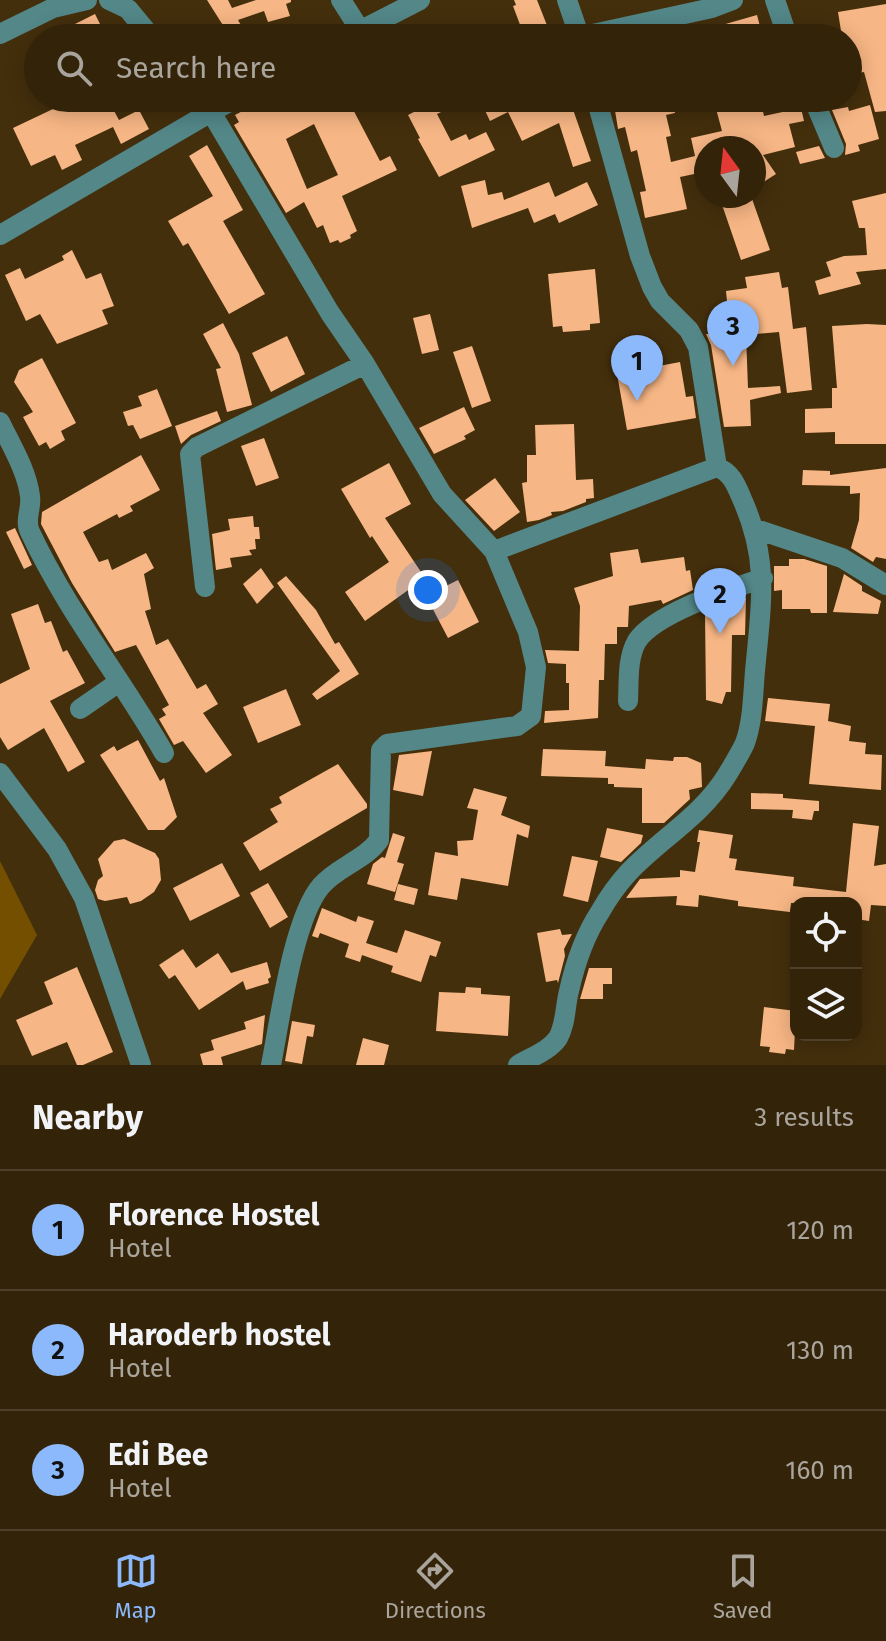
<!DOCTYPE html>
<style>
body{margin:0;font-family:"Fira Sans",sans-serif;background:#3b2b12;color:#f1f3f6}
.controls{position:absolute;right:24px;bottom:24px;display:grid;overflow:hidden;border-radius:16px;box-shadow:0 4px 20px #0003}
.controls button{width:72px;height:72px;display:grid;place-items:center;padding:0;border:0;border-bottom:2px solid #4e402a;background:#332309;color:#f1f3f6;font:40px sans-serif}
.compass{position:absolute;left:694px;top:136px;width:72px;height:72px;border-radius:50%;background:#332309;box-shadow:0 4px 20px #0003;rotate:345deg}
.you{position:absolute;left:428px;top:590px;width:28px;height:28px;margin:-20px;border:6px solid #fff;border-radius:50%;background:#1a73e8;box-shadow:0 0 0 12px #1a73e833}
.badge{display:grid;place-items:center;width:52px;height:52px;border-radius:50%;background:#8bb9fc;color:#111;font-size:26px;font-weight:700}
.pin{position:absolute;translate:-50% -66px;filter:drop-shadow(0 2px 4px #0008)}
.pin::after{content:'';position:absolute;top:42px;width:28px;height:24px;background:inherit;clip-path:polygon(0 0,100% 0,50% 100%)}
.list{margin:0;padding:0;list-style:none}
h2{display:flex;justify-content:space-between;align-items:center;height:104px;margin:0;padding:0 32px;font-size:34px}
h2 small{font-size:26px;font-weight:400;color:#a9a49c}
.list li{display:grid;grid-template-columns:52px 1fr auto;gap:24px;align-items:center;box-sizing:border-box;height:120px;padding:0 32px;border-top:2px solid #4e402a}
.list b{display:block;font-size:30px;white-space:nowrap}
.list p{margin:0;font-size:26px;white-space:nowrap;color:#a9a49c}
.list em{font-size:26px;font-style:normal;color:#a9a49c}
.icon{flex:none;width:44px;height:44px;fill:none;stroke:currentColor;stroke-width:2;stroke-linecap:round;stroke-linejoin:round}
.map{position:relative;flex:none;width:886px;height:1065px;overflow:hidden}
.search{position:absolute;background:#332309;box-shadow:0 4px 20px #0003;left:24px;right:24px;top:24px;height:88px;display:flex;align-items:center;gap:20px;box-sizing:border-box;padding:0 28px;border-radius:44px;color:#a9a49c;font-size:30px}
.sheet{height:464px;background:#332309}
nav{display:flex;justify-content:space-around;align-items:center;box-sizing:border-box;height:112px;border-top:2px solid #4e402a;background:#332309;font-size:22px;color:#a9a49c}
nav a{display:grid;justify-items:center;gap:4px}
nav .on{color:#8bb9fc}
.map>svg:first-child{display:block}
</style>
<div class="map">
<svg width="886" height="1065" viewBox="0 0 886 1065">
<rect width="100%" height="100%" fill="#442f0c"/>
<!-- green -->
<path fill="#744f00" d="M 0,861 L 37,935 L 0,999 Z"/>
<!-- building -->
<path fill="#f7b685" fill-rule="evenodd" d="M 207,0 L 228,0 L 232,8 L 256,0 L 291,0 L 291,2 L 286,4 L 290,16 L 268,22 L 264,11 L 238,20 L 248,38 L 231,38 Z
M 514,0 L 537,0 L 552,38 L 525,38 L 513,6 L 516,5 Z
M 886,4 L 886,111 L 875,112 L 864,72 L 848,75 L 848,36 L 842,37 L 838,12 Z
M 95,14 L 107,38 L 47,38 Z
M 757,15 L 763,38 L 687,38 L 687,35 Z
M 107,98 L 119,120 L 139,110 L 149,129 L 121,144 L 113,127 L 75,145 L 82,160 L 62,170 L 55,155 L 31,166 L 13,128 L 72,100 L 78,112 Z
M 267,98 L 347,98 L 380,161 L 390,156 L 397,170 L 342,196 L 357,231 L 350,235 L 351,238 L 340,243 L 338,240 L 330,243 L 323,225 L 317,228 L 304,202 L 286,213 L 234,125 L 239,122 L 235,115 ZM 314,124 L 338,175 L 307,189 L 286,139 Z
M 441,98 L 470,98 L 437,114 L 451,141 L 466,134 L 469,140 L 486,132 L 495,150 L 439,177 L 418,139 L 420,138 L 408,115 Z
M 479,98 L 569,98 L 591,161 L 573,167 L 559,123 L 522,141 L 508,112 L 490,121 Z
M 613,98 L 672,98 L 675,113 L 666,115 L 671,136 L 666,137 L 671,162 L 695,156 L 691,138 L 722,131 L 715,105 L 741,98 L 744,98 L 746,105 L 761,102 L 764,116 L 801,108 L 804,121 L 789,124 L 795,147 L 763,155 L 776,174 L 754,188 L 754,148 L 706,148 L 706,182 L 701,182 L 699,173 L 680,177 L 687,209 L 645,218 L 640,192 L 646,191 L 637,150 L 631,152 L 625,127 L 618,129 Z
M 870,105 L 879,139 L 858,145 L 860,151 L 845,155 L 846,144 L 832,110 L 848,107 L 849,111 Z
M 207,145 L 243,210 L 223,221 L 265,294 L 229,314 L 188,243 L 183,246 L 168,221 L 213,196 L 189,156 Z
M 819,146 L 825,158 L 800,164 L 796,152 Z
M 485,180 L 488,195 L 502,192 L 504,200 L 549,182 L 555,197 L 587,182 L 598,205 L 559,223 L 555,214 L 534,223 L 528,208 L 472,228 L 461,186 Z
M 886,193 L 886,269 L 856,272 L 861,284 L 819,295 L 815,281 L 831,276 L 826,262 L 844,256 L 867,255 L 865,228 L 859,228 L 852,201 Z
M 719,196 L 751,196 L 770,250 L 741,260 Z
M 72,250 L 86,279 L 101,273 L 114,306 L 102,310 L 108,324 L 57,344 L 40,314 L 26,321 L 5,275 L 20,268 L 25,279 L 64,260 L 62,256 Z
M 595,269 L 600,323 L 590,324 L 590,330 L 563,332 L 562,326 L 553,327 L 548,274 Z
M 779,272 L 782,288 L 788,287 L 793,329 L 806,327 L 812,390 L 787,393 L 779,332 L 746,335 L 748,388 L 780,386 L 781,393 L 750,400 L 751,426 L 724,427 L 711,345 L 706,334 L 730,333 L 726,291 L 747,288 L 745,277 Z
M 430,314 L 439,350 L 422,354 L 413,318 Z
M 223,323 L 239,354 L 252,405 L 227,412 L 216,369 L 221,368 L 203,334 Z
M 867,324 L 886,325 L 886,444 L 835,444 L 835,432 L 805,433 L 805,409 L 832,408 L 832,388 L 837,388 L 832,326 Z
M 287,336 L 305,374 L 271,392 L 252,353 Z
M 472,346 L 491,401 L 472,408 L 453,352 Z
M 42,358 L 76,423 L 61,431 L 65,440 L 50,449 L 46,442 L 39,446 L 23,417 L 33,412 L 14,382 L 19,370 Z
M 680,362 L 686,397 L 693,396 L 696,418 L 627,430 L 617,374 Z
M 157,389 L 172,426 L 140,439 L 133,425 L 128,426 L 123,412 L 142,406 L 138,396 Z
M 464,407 L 475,430 L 464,436 L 466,439 L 434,454 L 419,428 Z
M 217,411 L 221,421 L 191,435 L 181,444 L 175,426 Z
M 574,424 L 576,480 L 593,479 L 594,498 L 586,499 L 586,502 L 563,511 L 551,512 L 552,515 L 539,520 L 527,522 L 522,483 L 527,482 L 527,455 L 536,455 L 535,425 Z
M 264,438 L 279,478 L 256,486 L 241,446 Z
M 141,455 L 160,490 L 130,506 L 133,511 L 119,518 L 117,514 L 83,532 L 99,562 L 108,559 L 112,570 L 146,553 L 154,568 L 144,574 L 151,609 L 145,611 L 156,645 L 168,639 L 197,689 L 206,684 L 218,704 L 203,713 L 232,755 L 206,773 L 183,741 L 174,745 L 159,719 L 166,715 L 162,709 L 169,705 L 136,645 L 115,652 L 72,583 L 41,524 L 42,512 Z
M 389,463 L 411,504 L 385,518 L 425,578 L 365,621 L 345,592 L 389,562 L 372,536 L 370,538 L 341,489 Z
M 886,468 L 886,559 L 876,557 L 873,562 L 851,548 L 859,520 L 860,493 L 850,494 L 850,486 L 802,485 L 803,470 L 830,471 L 830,475 Z
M 495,478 L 520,512 L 494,531 L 465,500 Z
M 253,516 L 254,527 L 259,527 L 260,539 L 255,539 L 256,549 L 249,550 L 252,555 L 230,558 L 232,567 L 216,570 L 212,534 L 230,530 L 228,519 Z
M 15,528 L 32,565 L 24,569 L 6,532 Z
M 638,549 L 641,563 L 684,557 L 686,571 L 690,570 L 693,590 L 663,604 L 661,600 L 629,606 L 628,627 L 617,627 L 617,644 L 605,644 L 604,680 L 599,680 L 598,718 L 544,723 L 545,711 L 569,710 L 569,683 L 566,683 L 566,664 L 548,663 L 545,650 L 579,651 L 580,606 L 574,588 L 613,576 L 610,553 Z
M 789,559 L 804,559 L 827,566 L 827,613 L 811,613 L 810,609 L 782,609 L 782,590 L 774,591 L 774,566 L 789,566 Z
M 261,568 L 274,587 L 257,604 L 243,584 Z
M 844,574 L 862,586 L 862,591 L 881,601 L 878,614 L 833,612 Z
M 286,576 L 316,610 L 335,644 L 339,642 L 359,674 L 317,700 L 312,694 L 340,671 L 277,583 Z
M 458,580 L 479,622 L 448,638 L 426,596 Z
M 746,598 L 745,635 L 732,635 L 731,692 L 726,692 L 722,704 L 706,700 L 705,613 Z
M 38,604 L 45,623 L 51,621 L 63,652 L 67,650 L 85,683 L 50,701 L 85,762 L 68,772 L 44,728 L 8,750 L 0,737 L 0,684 L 30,669 L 11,614 Z
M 286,689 L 301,725 L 258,743 L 243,707 Z
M 768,698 L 830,704 L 828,721 L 851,726 L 849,741 L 866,743 L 865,754 L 882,755 L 881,790 L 809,784 L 815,726 L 765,721 Z
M 138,740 L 160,781 L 164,778 L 177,817 L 164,830 L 148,830 L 100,755 L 114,746 L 117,751 Z
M 543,749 L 606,751 L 605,766 L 645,769 L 646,759 L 673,761 L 674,757 L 687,757 L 701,763 L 702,787 L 689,790 L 690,799 L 664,823 L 642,823 L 642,788 L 614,787 L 614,784 L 608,784 L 608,778 L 541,776 Z
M 432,751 L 423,796 L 393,790 L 399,755 Z
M 338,764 L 367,804 L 367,808 L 260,871 L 243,843 L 278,822 L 270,809 L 282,803 L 279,797 Z
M 474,788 L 507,797 L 501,815 L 530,826 L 528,838 L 517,834 L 508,886 L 461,878 L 457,900 L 428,895 L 435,852 L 458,856 L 457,841 L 473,840 L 478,810 L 467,808 Z
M 751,793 L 783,794 L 783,798 L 819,801 L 819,811 L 814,811 L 812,820 L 792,818 L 793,810 L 751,809 Z
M 853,823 L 879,826 L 874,866 L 886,864 L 886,906 L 871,905 L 869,921 L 856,919 L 856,903 L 791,903 L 790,912 L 738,906 L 738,901 L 699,895 L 698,907 L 676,905 L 677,896 L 626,898 L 640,879 L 680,877 L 680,870 L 695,872 L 700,842 L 697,842 L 699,830 L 733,835 L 729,858 L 737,859 L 735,870 L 794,877 L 793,886 L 846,892 Z
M 607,828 L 643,835 L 641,843 L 621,862 L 600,857 Z
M 393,833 L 405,837 L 397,862 L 404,864 L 395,892 L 367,884 L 373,864 L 382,857 L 385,858 Z
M 124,839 L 155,853 L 159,859 L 161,880 L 154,892 L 141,901 L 130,904 L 127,897 L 105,901 L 98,899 L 95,890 L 98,880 L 103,876 L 98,859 L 114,841 Z
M 572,856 L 598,861 L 588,902 L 563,896 Z
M 222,863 L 240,896 L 190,921 L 173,888 Z
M 268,883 L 288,917 L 270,928 L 250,893 Z
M 398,884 L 418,889 L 414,905 L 394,900 Z
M 322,908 L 356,922 L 358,916 L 374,921 L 366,943 L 397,953 L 405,930 L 441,942 L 436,957 L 430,955 L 421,982 L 391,972 L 393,966 L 362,955 L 360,962 L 345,957 L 349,944 L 320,933 L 318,938 L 312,936 Z
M 560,929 L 562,935 L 572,934 L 564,949 L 565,956 L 558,983 L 557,980 L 546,982 L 537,933 Z
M 183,949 L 196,968 L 218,953 L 231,973 L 267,962 L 271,977 L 268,979 L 269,983 L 246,990 L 243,981 L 199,1010 L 175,975 L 169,979 L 159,965 Z
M 77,967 L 113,1052 L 83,1065 L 77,1065 L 67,1042 L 32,1056 L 16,1020 L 53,1004 L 44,982 Z
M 589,968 L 612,968 L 612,984 L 603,984 L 603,999 L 580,999 Z
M 466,987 L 481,988 L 481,994 L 510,996 L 508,1036 L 436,1031 L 439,992 L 465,993 Z
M 764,1007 L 796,1011 L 794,1050 L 786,1049 L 785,1054 L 769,1052 L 770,1047 L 760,1046 Z
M 265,1015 L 262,1044 L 221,1057 L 223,1065 L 203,1065 L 200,1054 L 214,1050 L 211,1040 L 246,1029 L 244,1022 Z
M 292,1021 L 315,1025 L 313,1037 L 307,1036 L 302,1064 L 285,1061 Z
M 363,1038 L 389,1045 L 384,1065 L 356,1065 Z"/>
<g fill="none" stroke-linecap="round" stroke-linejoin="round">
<!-- minor -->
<path stroke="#538788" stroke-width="20" d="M 109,0 L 128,9 L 152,38
M 341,0 L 360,30
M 567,0 L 580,38
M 775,0 L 788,38
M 0,34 L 53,8 L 87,0
M 579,37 L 712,8 L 733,0
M 346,38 L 420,0
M 237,98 L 211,112 L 330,313 L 365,364 L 442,494 L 494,551 L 528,632 L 536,667 L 531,716 L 517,726 L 387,744 L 381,750 L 379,840 C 365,860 337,867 321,886 C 293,919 280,1020 271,1065
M 813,98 L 834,148
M 0,235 L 211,112 L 200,98
M 0,422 C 11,445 27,471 30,496 C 32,509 24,520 30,532 C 67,611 121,678 164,753
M 756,529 L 842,558 L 886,585
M 494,551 L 717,467
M 205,587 L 190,454 L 197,447 L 365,364
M 628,701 C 629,682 627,658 637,641 C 655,613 731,589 763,578
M 80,709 L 119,682
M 0,773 L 57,849 L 84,898 L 141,1065
M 518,1065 C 531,1057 549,1051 558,1038 C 566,1024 565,1006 569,991 C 575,964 585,935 600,912 C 608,898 617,885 628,873 C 661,838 701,817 727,775 C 733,765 740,754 745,743 C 753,721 753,694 755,671 C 761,605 770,561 742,499 C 736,485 732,473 717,467 L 698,347 L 689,330 L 660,301 L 652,287 L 640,256 L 596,98"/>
</g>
</svg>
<div class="controls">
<button><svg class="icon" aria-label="locate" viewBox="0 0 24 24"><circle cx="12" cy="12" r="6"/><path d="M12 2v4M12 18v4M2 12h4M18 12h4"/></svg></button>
<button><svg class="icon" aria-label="layers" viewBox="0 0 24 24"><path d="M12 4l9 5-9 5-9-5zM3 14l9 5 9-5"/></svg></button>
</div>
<svg class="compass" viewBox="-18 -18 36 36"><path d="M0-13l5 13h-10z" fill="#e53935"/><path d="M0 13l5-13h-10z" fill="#a9a49c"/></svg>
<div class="you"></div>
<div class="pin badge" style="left:637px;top:401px">1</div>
<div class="pin badge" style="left:720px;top:634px">2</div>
<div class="pin badge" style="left:733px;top:366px">3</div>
<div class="search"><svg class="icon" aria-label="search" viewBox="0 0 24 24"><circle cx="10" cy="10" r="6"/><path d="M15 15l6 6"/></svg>Search here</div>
</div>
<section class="sheet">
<h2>Nearby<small>3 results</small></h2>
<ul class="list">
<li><span class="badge">1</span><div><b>Florence Hostel</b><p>Hotel</p></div><em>120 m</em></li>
<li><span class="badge">2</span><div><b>Haroderb hostel</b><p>Hotel</p></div><em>130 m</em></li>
<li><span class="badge">3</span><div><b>Edi Bee</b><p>Hotel</p></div><em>160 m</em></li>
</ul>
</section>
<nav>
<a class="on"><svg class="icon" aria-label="map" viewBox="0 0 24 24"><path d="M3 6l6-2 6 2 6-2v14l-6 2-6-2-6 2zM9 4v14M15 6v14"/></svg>Map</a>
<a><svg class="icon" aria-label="directions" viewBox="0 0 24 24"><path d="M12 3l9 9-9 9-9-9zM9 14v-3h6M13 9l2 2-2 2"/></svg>Directions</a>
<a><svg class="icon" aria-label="saved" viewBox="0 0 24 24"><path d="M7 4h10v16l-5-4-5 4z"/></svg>Saved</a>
</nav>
